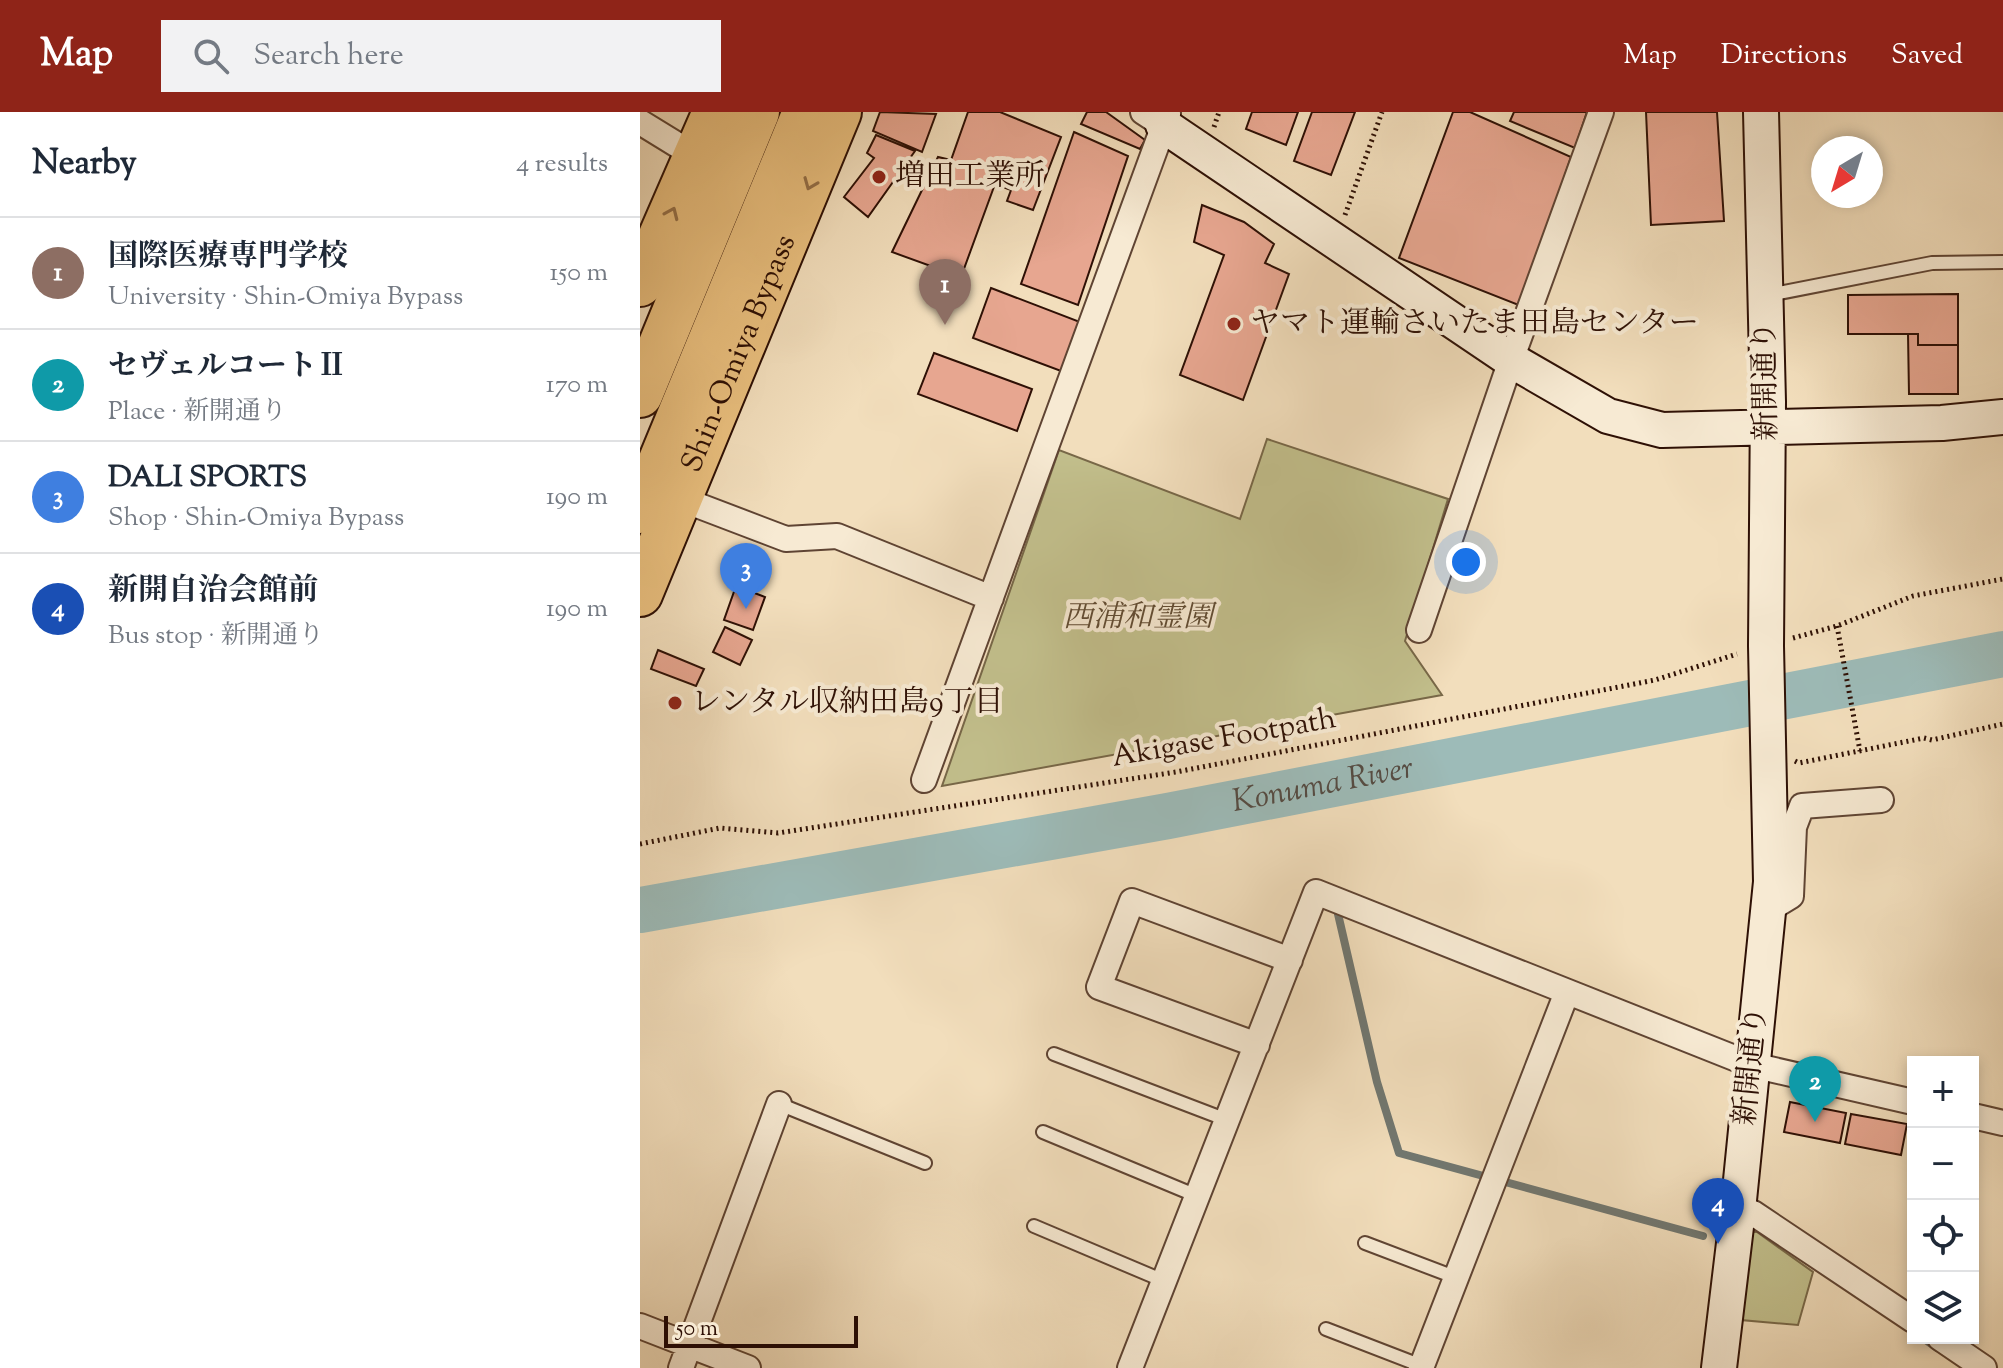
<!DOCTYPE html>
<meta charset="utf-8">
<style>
body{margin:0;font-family:"Sorts Mill Goudy","Noto Serif JP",serif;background:#f2f2f3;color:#1f2937}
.controls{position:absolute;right:24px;bottom:24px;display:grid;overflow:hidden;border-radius:0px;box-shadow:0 4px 12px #0003}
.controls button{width:72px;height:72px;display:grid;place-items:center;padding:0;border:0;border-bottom:2px solid #e0e1e3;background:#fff;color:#1f2937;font:40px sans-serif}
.compass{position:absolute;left:1171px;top:24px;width:72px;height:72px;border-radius:50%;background:#fff;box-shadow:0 4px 12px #0003;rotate:218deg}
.scale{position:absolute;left:24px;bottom:20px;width:194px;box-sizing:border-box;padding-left:8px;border:4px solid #2e1005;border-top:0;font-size:22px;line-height:28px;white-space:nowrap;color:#2e1005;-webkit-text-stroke:6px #f7ead3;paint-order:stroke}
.you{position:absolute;left:826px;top:450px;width:28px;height:28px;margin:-20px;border:6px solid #fff;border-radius:50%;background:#1a73e8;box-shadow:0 0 0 12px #1a73e833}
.badge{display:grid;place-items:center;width:52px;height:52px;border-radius:50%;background:#8f2418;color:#fff;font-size:26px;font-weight:700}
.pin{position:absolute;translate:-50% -66px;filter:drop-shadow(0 2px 4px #0008)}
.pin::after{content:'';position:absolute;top:42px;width:28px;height:24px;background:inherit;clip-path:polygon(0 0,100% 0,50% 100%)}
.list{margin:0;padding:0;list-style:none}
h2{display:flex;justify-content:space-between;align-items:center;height:104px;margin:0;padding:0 32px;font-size:34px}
h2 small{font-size:26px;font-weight:400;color:#747a83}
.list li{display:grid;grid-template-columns:52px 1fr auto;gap:24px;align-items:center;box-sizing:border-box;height:112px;padding:0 32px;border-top:2px solid #e0e1e3}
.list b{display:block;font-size:30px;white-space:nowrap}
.list p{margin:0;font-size:26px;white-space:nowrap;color:#747a83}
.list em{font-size:26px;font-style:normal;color:#747a83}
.icon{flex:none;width:44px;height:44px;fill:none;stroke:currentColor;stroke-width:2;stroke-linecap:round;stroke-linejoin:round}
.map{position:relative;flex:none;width:1363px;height:1256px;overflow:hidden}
header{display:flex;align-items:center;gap:48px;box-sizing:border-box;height:112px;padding:0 40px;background:#8f2418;color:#fff}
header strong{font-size:38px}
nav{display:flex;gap:44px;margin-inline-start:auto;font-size:28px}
.search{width:560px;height:72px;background:#f2f2f3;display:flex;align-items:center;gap:20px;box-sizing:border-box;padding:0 28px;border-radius:0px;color:#747a83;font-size:30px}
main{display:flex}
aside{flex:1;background:#fff}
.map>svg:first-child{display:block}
</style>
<header>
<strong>Map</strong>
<div class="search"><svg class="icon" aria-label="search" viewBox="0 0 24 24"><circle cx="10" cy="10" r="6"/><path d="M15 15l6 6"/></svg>Search here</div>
<nav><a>Map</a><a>Directions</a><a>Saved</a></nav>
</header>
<main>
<aside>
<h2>Nearby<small>4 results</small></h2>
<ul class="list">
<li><span class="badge" style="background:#8d6e63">1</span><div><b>国際医療専門学校</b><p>University · Shin-Omiya Bypass</p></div><em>150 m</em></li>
<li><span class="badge" style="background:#0f9aa8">2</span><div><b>セヴェルコートⅡ</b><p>Place · 新開通り</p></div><em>170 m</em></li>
<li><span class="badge" style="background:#3f7fe0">3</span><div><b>DALI SPORTS</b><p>Shop · Shin-Omiya Bypass</p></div><em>190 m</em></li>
<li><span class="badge" style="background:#1a4fb4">4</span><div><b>新開自治会館前</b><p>Bus stop · 新開通り</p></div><em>190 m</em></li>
</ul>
</aside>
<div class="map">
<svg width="1363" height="1256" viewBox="0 0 1363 1256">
<rect width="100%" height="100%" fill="#f2debc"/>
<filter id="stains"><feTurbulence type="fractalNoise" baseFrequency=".0025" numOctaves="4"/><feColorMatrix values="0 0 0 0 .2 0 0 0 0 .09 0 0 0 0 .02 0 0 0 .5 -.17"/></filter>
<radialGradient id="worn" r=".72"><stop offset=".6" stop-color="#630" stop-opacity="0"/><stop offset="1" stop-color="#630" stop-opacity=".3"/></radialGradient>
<!-- green -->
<path fill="#c2bf8c" stroke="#786848" stroke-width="2" d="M 627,327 L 808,387 L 765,529 L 802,583 L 302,674 L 419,338 L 600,407 Z
M 1109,1120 L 1117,1120 L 1173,1160 L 1158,1213 L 1101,1208 Z"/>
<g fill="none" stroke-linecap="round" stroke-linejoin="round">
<!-- stream -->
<path stroke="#717770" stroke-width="8" d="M 681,675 L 683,693
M 698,802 L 737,970 L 759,1041 L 1063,1124
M 1283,1226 L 1297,1236"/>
<!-- river -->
<path stroke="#9dbbb8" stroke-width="46" id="s1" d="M 0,798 L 528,704 L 1363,542"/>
</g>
<!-- building -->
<path fill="#e7a690" stroke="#2e1005" stroke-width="2" d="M 240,0 L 296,2 L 282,40 L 233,19 Z
M 328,0 L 360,0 L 421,25 L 393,98 L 367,89 L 371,78 L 355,72 L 321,165 L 252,140 L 298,45 L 311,48 Z
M 447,0 L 466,0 L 505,28 L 500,37 L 441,12 Z
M 612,0 L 658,0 L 646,33 L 606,17 Z
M 672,0 L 715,0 L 691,63 L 654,49 Z
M 813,0 L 830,0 L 931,45 L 881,194 L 759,146 Z
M 874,0 L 947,0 L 935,36 L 870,9 Z
M 1006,0 L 1077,0 L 1084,109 L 1011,113 Z
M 434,20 L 488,44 L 438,193 L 381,172 Z
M 236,23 L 275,39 L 228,105 L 204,85 L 234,46 L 227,41 Z
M 562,93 L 604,110 L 634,132 L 625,151 L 649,162 L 603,288 L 540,263 L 584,143 L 554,130 Z
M 351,176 L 440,210 L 421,259 L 333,226 Z
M 1318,182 L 1318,233 L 1278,233 L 1278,222 L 1208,222 L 1208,183 Z
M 1268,222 L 1278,222 L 1278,233 L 1318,233 L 1318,282 L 1269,282 Z
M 294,241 L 392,277 L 377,319 L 278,282 Z
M 96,474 L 125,485 L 113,518 L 84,508 Z
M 85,515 L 112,528 L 100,553 L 73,540 Z
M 18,538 L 64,557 L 56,574 L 11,557 Z
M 1150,990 L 1206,1001 L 1200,1031 L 1144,1020 Z
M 1211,1002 L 1267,1012 L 1261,1043 L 1205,1032 Z"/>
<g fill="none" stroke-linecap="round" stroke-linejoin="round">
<defs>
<path id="lane" d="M 1129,183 L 1292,151 L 1363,150
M 414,942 L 587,1008
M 139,992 L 285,1051
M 403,1020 L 557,1084
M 394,1114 L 524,1169
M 725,1131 L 817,1166
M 686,1217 L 782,1254"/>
<path id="street" d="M 503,0 L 523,13
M 0,10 L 57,45
M 41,387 L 146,427 L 197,424 L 351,486
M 779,518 L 871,248 L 961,0
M 284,668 L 528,2
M 1128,798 L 1151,784 L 1154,715 L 1162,694 L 1241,688
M 617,933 L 459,875 L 492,789 L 650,848
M 1333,1004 L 1363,1011
M 1098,1098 L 1113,1101 L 1273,1208
M 0,1214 L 108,1256
M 1300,1226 L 1344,1256
M 41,1256 L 139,992
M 490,1256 L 676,780 L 1112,953 L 1273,990
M 781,1256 L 927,880"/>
<path id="secondary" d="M 523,13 L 871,248 L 968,304 L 1022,318 L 1302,311 L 1363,305
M 1079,1256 L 1098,1098 L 1131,770 L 1126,534 L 1128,290 L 1121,0"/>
<g id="highway">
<path d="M 0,172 L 75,0"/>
<path d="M 0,283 L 117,0"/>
<path d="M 0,399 L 165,0"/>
<path id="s2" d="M 0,482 L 199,0"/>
</g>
</defs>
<!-- lane casing -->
<use href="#lane" stroke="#5f4433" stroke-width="16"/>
<!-- street casing -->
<use href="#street" stroke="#5f4433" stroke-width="28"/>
<!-- secondary casing -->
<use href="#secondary" stroke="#2e1005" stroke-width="38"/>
<!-- highway casing -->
<use href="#highway" stroke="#2e1005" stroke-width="48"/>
<!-- path -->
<path stroke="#2e1005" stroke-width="5" stroke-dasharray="2 4" stroke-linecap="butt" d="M 574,15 L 579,0
M 705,103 L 742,0
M 1197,514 L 1220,639
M 1153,526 L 1197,514 L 1273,484 L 1363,467
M 1155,649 L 1159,651 L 1284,626 L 1292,628 L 1363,612
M 0,732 L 80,716 L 138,721 L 536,660 L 1015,568 L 1097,542"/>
<!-- lane -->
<use href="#lane" stroke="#f7ead3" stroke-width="12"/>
<!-- street -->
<use href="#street" stroke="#f7ead3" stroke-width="24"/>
<!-- secondary -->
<use href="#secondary" stroke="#f7ead3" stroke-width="34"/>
<!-- highway -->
<use href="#highway" stroke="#e9bf7e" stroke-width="44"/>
</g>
<!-- one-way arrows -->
<defs><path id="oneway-chevron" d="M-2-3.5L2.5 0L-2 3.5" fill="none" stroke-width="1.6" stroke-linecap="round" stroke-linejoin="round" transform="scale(2)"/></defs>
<g stroke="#957048">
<use href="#oneway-chevron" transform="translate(170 72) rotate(112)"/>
<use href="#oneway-chevron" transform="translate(32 101) rotate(-66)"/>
</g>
<!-- markers -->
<g fill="#8f2418" stroke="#f7ead3" stroke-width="3">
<circle cx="239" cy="65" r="8"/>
<circle cx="594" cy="212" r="8"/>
<circle cx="35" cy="591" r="8"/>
</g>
<g text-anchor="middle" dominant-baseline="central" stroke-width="8" stroke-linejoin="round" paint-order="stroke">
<!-- poi labels -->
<g font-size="30" fill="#2e1005" stroke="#f7ead3" text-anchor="start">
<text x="255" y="65">増田工業所</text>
<text x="610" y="212">ヤマト運輸さいたま田島センター</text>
<text x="51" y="591">レンタル収納田島9丁目</text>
</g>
<!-- street labels -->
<g font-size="30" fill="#2e1005" stroke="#f7ead3">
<text stroke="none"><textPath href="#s2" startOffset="260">Shin-Omiya Bypass</textPath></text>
<text transform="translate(1127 269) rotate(-91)">新開通り</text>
<text transform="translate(584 627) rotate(-10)">Akigase Footpath</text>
<text transform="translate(1112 954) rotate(-84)">新開通り</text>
</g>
<!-- park labels -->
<g font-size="30" font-style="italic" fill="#624d34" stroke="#f7ead3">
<text x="498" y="506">西浦和霊園</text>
</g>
<!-- water labels -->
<g font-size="32" font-style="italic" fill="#554c44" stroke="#f7ead3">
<text stroke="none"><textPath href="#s1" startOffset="694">Konuma River</textPath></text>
</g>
</g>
<rect width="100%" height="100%" filter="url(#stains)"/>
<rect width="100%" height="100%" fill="url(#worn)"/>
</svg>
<div class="controls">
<button>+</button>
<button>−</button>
<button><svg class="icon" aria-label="locate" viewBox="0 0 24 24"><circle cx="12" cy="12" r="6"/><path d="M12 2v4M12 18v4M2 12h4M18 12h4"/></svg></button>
<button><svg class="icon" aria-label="layers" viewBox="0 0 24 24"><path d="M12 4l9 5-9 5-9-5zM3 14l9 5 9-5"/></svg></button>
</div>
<svg class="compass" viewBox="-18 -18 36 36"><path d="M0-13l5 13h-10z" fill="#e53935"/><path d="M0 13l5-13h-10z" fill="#747a83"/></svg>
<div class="scale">50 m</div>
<div class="you"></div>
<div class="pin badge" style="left:305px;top:213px;background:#8d6e63">1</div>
<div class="pin badge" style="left:1175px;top:1010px;background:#0f9aa8">2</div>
<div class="pin badge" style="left:106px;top:497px;background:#3f7fe0">3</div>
<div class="pin badge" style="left:1078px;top:1132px;background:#1a4fb4">4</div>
</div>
</main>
